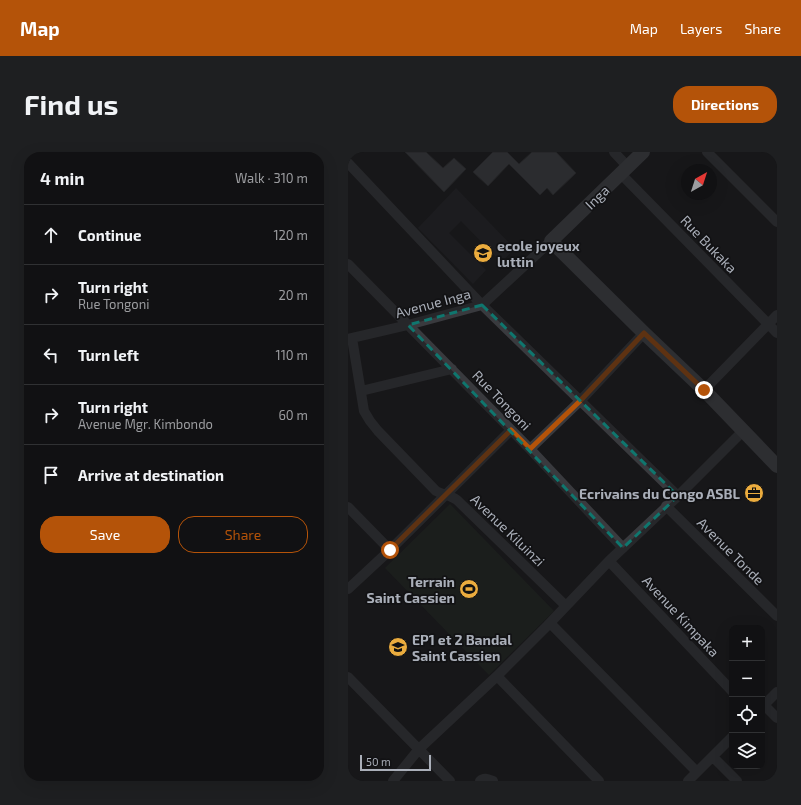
<!DOCTYPE html>
<meta charset="utf-8">
<style>
body{margin:0;font-family:"Exo 2",sans-serif;background:#1e1f21;color:#f1f3f6}
.controls{position:absolute;right:12px;bottom:12px;display:grid;overflow:hidden;border-radius:8px;box-shadow:0 4px 16px #0002}
.controls button{width:36px;height:36px;display:grid;place-items:center;padding:0;border:0;border-bottom:1px solid #303133;background:#111113;color:#f1f3f6;font:20px sans-serif}
.compass{position:absolute;left:333px;top:12px;width:36px;height:36px;border-radius:50%;background:#111113;box-shadow:0 4px 16px #0002;rotate:39deg}
.scale{position:absolute;left:12px;bottom:10px;width:71px;box-sizing:border-box;padding-left:4px;border:2px solid #aaafb9;border-top:0;font-size:11px;line-height:14px;white-space:nowrap;color:#aaafb9;-webkit-text-stroke:3px #121214;paint-order:stroke}
.stop{position:absolute;width:12px;height:12px;margin:-9px;border:3px solid #b45309;border-radius:50%;background:#fff}
.stop.end{background:#b45309;border-color:#fff;box-shadow:0 1px 4px #0008}
.list{margin:0;padding:0;list-style:none}
h2{display:flex;justify-content:space-between;align-items:center;height:52px;margin:0;padding:0 16px;font-size:17px}
h2 small{font-size:13px;font-weight:400;color:#9c9da0}
.list li{display:grid;grid-template-columns:26px 1fr auto;gap:12px;align-items:center;box-sizing:border-box;height:60px;padding:0 16px;border-top:1px solid #303133}
.list b{display:block;font-size:15px;white-space:nowrap}
.list p{margin:0;font-size:13px;white-space:nowrap;color:#9c9da0}
.list em{font-size:13px;font-style:normal;color:#9c9da0}
.actions{display:flex;gap:8px;padding:12px 16px}
.actions a{flex:1;padding:9px 0;border:1px solid #b45309;border-radius:16px;text-align:center;font-size:14px;color:#b45309}
.actions .main{background:#b45309;color:#fff}
.icon{flex:none;width:22px;height:22px;fill:none;stroke:currentColor;stroke-width:2;stroke-linecap:round;stroke-linejoin:round}
.map{position:relative;flex:none;width:429px;height:629px;overflow:hidden;border-radius:16px}
header{display:flex;align-items:center;gap:24px;box-sizing:border-box;height:56px;padding:0 20px;background:#b45309;color:#fff}
header strong{font-size:19px}
nav{display:flex;gap:22px;margin-inline-start:auto;font-size:14px}
.intro{display:flex;align-items:center;justify-content:space-between;box-sizing:border-box;height:96px;padding:0 24px}
h1{margin:0;font-size:28px}
.button{padding:10px 18px;border-radius:16px;background:#b45309;color:#fff;font-size:14px;font-weight:700}
main{display:flex;gap:24px;padding:0 24px}
aside{flex:1;background:#111113;border-radius:16px;box-shadow:0 4px 16px #0002}
.map>svg:first-child{display:block}
</style>
<header>
<strong>Map</strong>
<nav><a>Map</a><a>Layers</a><a>Share</a></nav>
</header>
<div class="intro"><h1>Find us</h1><a class="button">Directions</a></div>
<main>
<aside>
<h2>4 min<small>Walk · 310 m</small></h2>
<ul class="list">
<li><svg class="icon" aria-label="ahead" viewBox="0 0 24 24"><path d="M12 20V5M6 11l6-6 6 6"/></svg><div><b>Continue</b></div><em>120 m</em></li>
<li><svg class="icon" aria-label="right" viewBox="0 0 24 24"><path d="M7 20v-9h11M14 6l5 5-5 5"/></svg><div><b>Turn right</b><p>Rue Tongoni</p></div><em>20 m</em></li>
<li><svg class="icon" aria-label="left" viewBox="0 0 24 24"><path d="M17 20v-9H6M10 6l-5 5 5 5"/></svg><div><b>Turn left</b></div><em>110 m</em></li>
<li><svg class="icon" aria-label="right" viewBox="0 0 24 24"><path d="M7 20v-9h11M14 6l5 5-5 5"/></svg><div><b>Turn right</b><p>Avenue Mgr. Kimbondo</p></div><em>60 m</em></li>
<li><svg class="icon" aria-label="arrive" viewBox="0 0 24 24"><path d="M6 21V4h12l-3 4 3 4H6"/></svg><div><b>Arrive at destination</b></div></li>
</ul>
<div class="actions"><a class="main">Save</a><a>Share</a></div>
</aside>
<div class="map">
<svg width="429" height="629" viewBox="0 0 429 629">
<rect width="100%" height="100%" fill="#171719"/>
<!-- built -->
<path fill="#232326" d="M 108,36 L 167,97 L 153,110 L 113,69 L 101,81 L 138,118 L 125,132 L 70,76 Z"/>
<!-- green -->
<path fill="#202720" d="M 102,352 L 206,459 L 141,523 L 37,416 Z"/>
<!-- building -->
<path fill="#444549" stroke="#313235" d="M 57,0 L 78,0 L 95,16 L 106,6 L 118,17 L 96,40 Z
M 145,0 L 159,0 L 171,12 L 184,0 L 208,0 L 228,21 L 205,43 L 199,36 L 192,43 L 161,12 L 140,34 L 125,20 Z"/>
<g fill="none" stroke-linecap="round" stroke-linejoin="round">
<!-- street -->
<path stroke="#393a3e" stroke-width="10" d="M 266,0 L 280,15
M 359,0 L 429,70
M 0,11 L 134,153 L 330,344
M 273,22 L 429,181
M 0,112 L 182,297 L 275,396
M 4,186 L 16,259 L 22,269 L 30,279 L 88,339 C 95,343 102,343 109,348 L 218,454
M 0,187 L 60,173 L 134,153 L 203,89
M 356,238 L 429,163
M 13,239 L 104,217
M 182,297 L 232,249 L 296,181
M 318,354 L 429,464
M 0,355 L 42,398
M 261,409 L 384,539
M 0,437 L 42,398 L 163,278
M 202,471 L 349,620
M 149,524 L 251,629
M 0,525 L 102,629
M 416,553 L 429,566
M 414,555 L 429,540
M 365,605 L 389,629
M 45,629 L 71,597 L 149,524 L 199,474 L 261,409 L 330,344 L 395,279
M 132,629 C 136,625 140,627 145,629
M 340,629 L 384,585"/>
<!-- secondary -->
<path stroke="#47494e" stroke-width="14" d="M 295,0 L 203,89 L 296,181 L 356,238 L 429,314"/>
</g>
<g fill="none" stroke-linecap="round" stroke-linejoin="round">
<!-- route -->
<path stroke="#b45309" stroke-width="5" d="M 42,398 L 163,278 L 182,297 L 232,249 L 296,181 L 356,238"/>
</g>
<!-- marked area -->
<path d="M0 0H429V629H0ZM 134,153 L 330,344 L 275,396 L 60,173 Z" fill="#171719" fill-opacity=".55" fill-rule="evenodd"/>
<path fill="none" stroke="#0f766e" stroke-width="3" stroke-dasharray="8 5" stroke-linejoin="round" d="M 134,153 L 330,344 L 275,396 L 60,173 Z"/>
<!-- icons -->
<defs>
<symbol id="university-disc" viewBox="-11 -11 22 22"><circle r="9.5" fill="#ebac3e" stroke="#121214"/><path d="M0-5L7-2L0 1L-7-2ZM-4 1L0 2.5L4 1V4Q0 6-4 4Z" fill="#111"/></symbol>
<symbol id="office-disc" viewBox="-11 -11 22 22"><circle r="9.5" fill="#ebac3e" stroke="#121214"/><path d="M-6-3h4V-5.5h4V-3h4V5H-6ZM-1-4.5V-3h2v-1.5ZM-6 0V1H6V0Z" fill="#111"/></symbol>
<symbol id="stadium-disc" viewBox="-11 -11 22 22"><circle r="9.5" fill="#ebac3e" stroke="#121214"/><path d="M0-5a6.5 5 0 1 0 0 10a6.5 5 0 1 0 0-10ZM-3.5-1.8h7v3.6h-7Z" fill="#111"/></symbol>
<symbol id="school-disc" viewBox="-11 -11 22 22"><circle r="9.5" fill="#ebac3e" stroke="#121214"/><path d="M0-5L7-2L0 1L-7-2ZM-4 1L0 2.5L4 1V4Q0 6-4 4Z" fill="#111"/></symbol>
</defs>
<g fill-rule="evenodd">
<use href="#university-disc" x="124" y="90" width="22" height="22"/>
<use href="#office-disc" x="395" y="330" width="22" height="22"/>
<use href="#stadium-disc" x="110" y="426" width="22" height="22"/>
<use href="#school-disc" x="39" y="484" width="22" height="22"/>
</g>
<g text-anchor="middle" dominant-baseline="central" stroke-width="3.5" stroke-linejoin="round" paint-order="stroke">
<!-- street labels -->
<g font-size="14" fill="#aaafb9" stroke="#121214">
<text transform="translate(249 45) rotate(-44)">Inga</text>
<text transform="translate(361 92) rotate(46)">Rue Bukaka</text>
<text transform="translate(85 151) rotate(-15)">Avenue Inga</text>
<text transform="translate(154 248) rotate(46)">Rue Tongoni</text>
<text transform="translate(160 378) rotate(44)">Avenue Kiluinzi</text>
<text transform="translate(383 399) rotate(45)">Avenue Tonde</text>
<text transform="translate(333 464) rotate(47)">Avenue Kimpaka</text>
</g>
<!-- poi labels -->
<g font-size="14" font-weight="bold" fill="#aaafb9" stroke="#121214" text-anchor="start">
<text x="149" y="93">ecole joyeux<tspan x="149" dy="16">luttin</tspan></text>
<text x="392" y="341" text-anchor="end">Ecrivains du Congo ASBL</text>
<text x="107" y="429" text-anchor="end">Terrain<tspan x="107" dy="16">Saint Cassien</tspan></text>
<text x="64" y="487">EP1 et 2 Bandal<tspan x="64" dy="16">Saint Cassien</tspan></text>
</g>
</g>
</svg>
<div class="controls">
<button>+</button>
<button>−</button>
<button><svg class="icon" aria-label="locate" viewBox="0 0 24 24"><circle cx="12" cy="12" r="6"/><path d="M12 2v4M12 18v4M2 12h4M18 12h4"/></svg></button>
<button><svg class="icon" aria-label="layers" viewBox="0 0 24 24"><path d="M12 4l9 5-9 5-9-5zM3 14l9 5 9-5"/></svg></button>
</div>
<svg class="compass" viewBox="-18 -18 36 36"><path d="M0-13l5 13h-10z" fill="#e53935"/><path d="M0 13l5-13h-10z" fill="#9c9da0"/></svg>
<div class="scale">50 m</div>
<div class="stop" style="left:42px;top:398px"></div>
<div class="stop end" style="left:356px;top:238px"></div>
</div>
</main>
